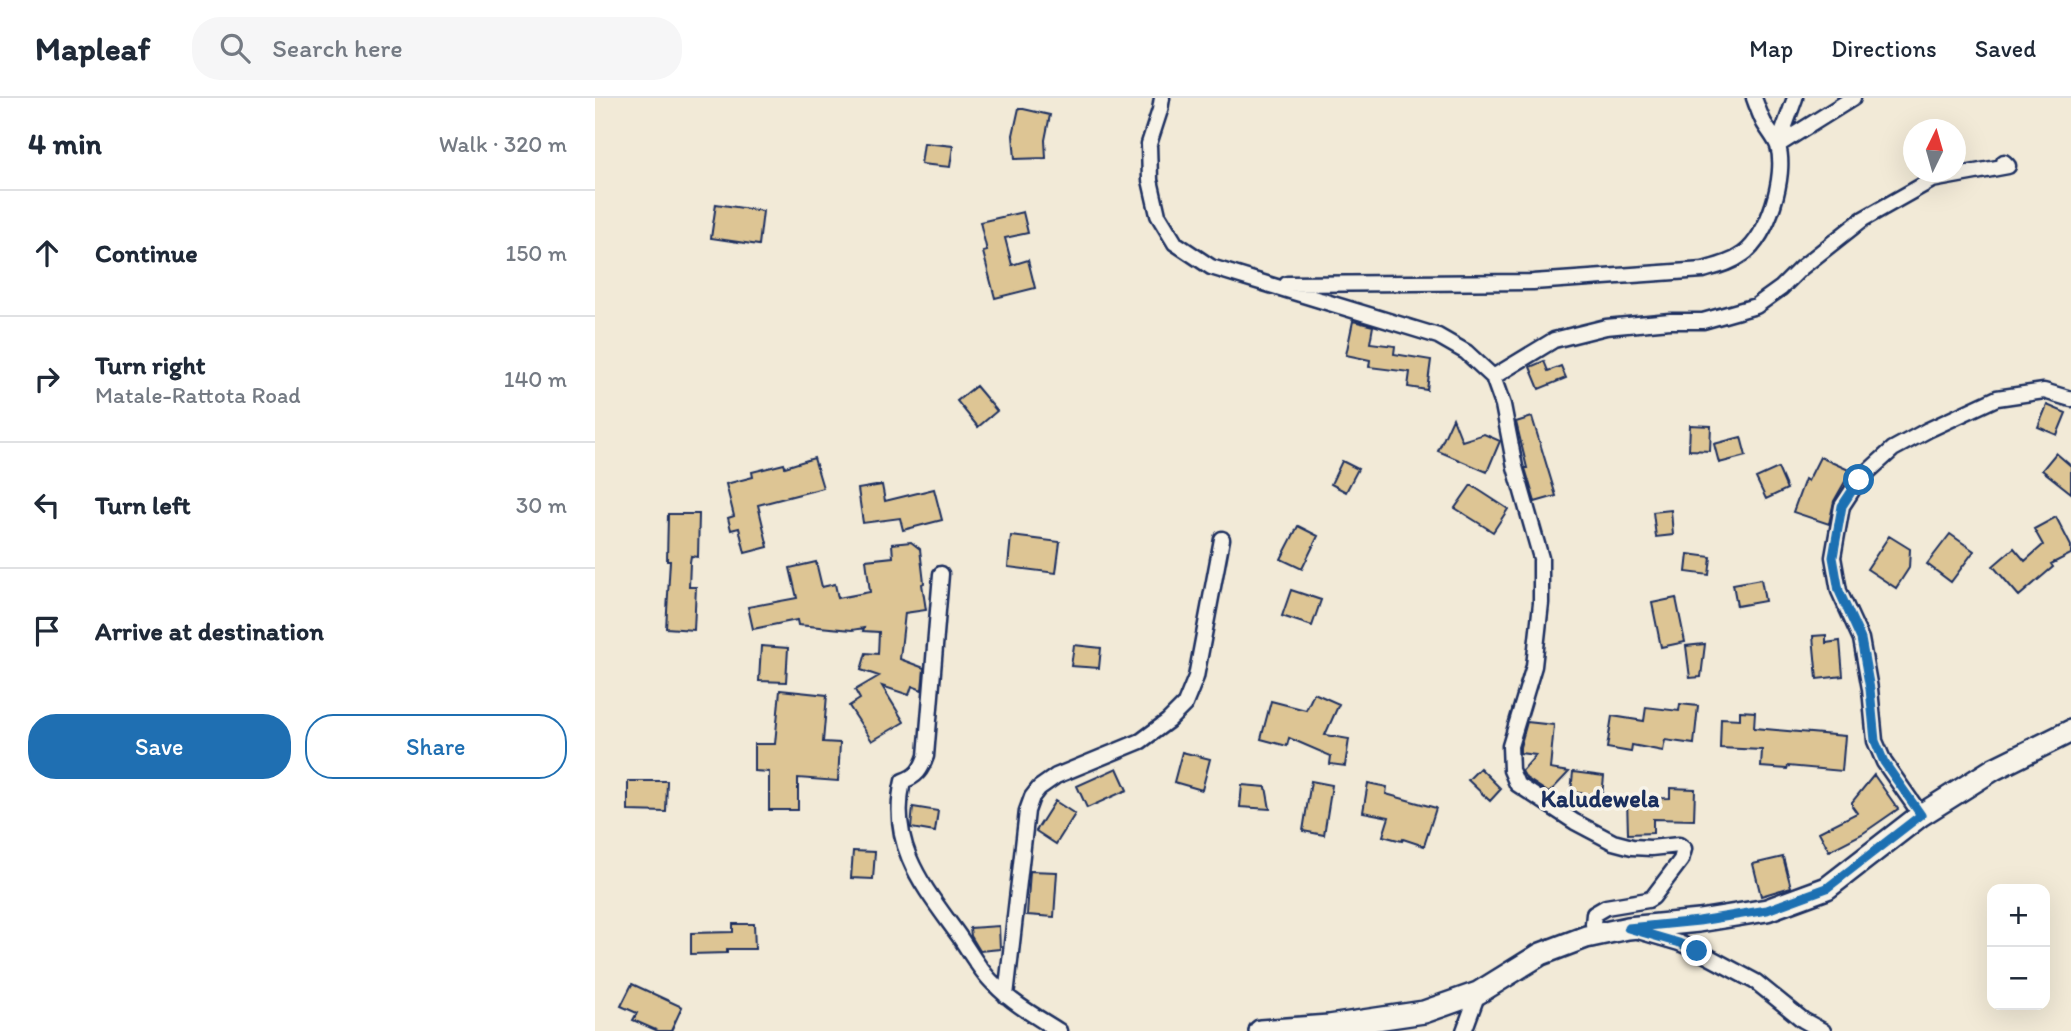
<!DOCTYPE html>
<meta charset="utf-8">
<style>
body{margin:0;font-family:Itim,sans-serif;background:#f6f6f7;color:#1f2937}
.controls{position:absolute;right:21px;bottom:21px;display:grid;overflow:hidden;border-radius:14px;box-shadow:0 7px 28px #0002}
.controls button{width:63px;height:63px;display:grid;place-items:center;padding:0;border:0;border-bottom:2px solid #e0e1e3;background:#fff;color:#1f2937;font:35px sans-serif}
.compass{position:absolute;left:1308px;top:21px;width:63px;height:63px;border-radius:50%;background:#fff;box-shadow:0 7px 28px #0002;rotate:5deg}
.stop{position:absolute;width:21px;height:21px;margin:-16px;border:5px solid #1f6fb2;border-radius:50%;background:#fff}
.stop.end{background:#1f6fb2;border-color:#fff;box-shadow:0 2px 7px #0008}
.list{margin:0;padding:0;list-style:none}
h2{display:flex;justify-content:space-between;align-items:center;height:91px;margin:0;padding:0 28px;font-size:30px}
h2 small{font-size:23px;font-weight:400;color:#747a83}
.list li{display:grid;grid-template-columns:46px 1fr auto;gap:21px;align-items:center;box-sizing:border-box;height:126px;padding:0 28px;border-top:2px solid #e0e1e3}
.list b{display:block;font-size:26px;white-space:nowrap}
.list p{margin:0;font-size:23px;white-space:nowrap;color:#747a83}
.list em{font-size:23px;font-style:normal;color:#747a83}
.actions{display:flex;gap:14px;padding:21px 28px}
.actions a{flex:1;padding:16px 0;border:2px solid #1f6fb2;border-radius:28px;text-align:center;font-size:24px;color:#1f6fb2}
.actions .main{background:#1f6fb2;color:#fff}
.icon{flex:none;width:38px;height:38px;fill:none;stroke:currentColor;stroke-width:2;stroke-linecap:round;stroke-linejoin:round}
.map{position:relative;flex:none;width:1476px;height:933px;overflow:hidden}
header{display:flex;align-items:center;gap:42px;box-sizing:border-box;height:98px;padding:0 35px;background:#fff;border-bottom:2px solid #e0e1e3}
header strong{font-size:33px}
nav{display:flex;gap:38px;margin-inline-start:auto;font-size:24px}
.search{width:490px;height:63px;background:#f6f6f7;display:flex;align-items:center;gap:18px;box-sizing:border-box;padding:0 24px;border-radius:28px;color:#747a83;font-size:26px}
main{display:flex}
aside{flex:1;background:#fff}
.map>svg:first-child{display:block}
</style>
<header>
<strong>Mapleaf</strong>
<div class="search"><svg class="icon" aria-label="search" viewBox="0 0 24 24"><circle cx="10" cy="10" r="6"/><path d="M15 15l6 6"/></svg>Search here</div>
<nav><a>Map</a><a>Directions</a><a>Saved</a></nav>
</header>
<main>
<aside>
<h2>4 min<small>Walk · 320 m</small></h2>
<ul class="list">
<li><svg class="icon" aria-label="ahead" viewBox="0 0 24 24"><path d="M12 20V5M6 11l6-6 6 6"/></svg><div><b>Continue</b></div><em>150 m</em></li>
<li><svg class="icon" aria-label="right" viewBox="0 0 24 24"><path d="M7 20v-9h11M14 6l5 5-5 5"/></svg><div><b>Turn right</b><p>Matale-Rattota Road</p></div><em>140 m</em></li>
<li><svg class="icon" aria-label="left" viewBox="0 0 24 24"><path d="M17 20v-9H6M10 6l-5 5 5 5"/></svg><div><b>Turn left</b></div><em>30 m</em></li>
<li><svg class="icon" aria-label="arrive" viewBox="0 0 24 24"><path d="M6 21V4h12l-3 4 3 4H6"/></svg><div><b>Arrive at destination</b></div></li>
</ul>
<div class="actions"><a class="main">Save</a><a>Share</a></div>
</aside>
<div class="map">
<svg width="1476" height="933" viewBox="0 0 1476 933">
<rect width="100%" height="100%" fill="#f2ead7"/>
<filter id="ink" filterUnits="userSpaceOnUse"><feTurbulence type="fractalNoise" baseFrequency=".0143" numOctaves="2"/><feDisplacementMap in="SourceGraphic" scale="14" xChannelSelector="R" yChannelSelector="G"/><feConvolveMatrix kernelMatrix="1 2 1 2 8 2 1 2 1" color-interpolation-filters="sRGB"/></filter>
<g filter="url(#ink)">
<!-- building -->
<path fill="#ddc594" stroke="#1b2f5e" stroke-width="2" d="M 424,10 L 455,17 L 450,42 L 451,60 L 420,61 L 418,37 Z
M 329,45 L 358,48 L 355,69 L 326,66 Z
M 121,106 L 168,113 L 164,147 L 116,140 Z
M 428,114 L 433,135 L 410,140 L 417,167 L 433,162 L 440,190 L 400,200 L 388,154 L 392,153 L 385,124 Z
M 758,223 L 778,228 L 775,245 L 800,248 L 799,256 L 836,262 L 832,292 L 813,289 L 815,274 L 774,269 L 775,262 L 751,257 Z
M 949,263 L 953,273 L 966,268 L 971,280 L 944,291 L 935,269 Z
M 381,288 L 402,313 L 383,329 L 362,303 Z
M 1452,307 L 1471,315 L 1462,337 L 1443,329 Z
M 937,319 L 961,398 L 940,404 L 930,370 L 932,370 L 921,324 Z
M 858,320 L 867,343 L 889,336 L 905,343 L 892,374 L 843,353 Z
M 1095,327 L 1116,328 L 1115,353 L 1094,352 Z
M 1146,339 L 1151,358 L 1124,365 L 1119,346 Z
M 1461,355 L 1476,368 L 1476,395 L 1447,372 Z
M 1225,359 L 1256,373 L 1239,403 L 1234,426 L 1198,414 L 1210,381 L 1213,383 Z
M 219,360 L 228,390 L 163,407 L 173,449 L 150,455 L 144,430 L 136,432 L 133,420 L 139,418 L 131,386 L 158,379 L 157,374 L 189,366 L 190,369 Z
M 747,363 L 763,371 L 751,394 L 736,386 Z
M 1183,370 L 1192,391 L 1171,401 L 1161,380 Z
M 287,387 L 290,403 L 339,391 L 347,422 L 308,432 L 305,420 L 268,425 L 263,391 Z
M 876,387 L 913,411 L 898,434 L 860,410 Z
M 1076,412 L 1078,437 L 1061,439 L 1058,414 Z
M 73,416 L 104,416 L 103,459 L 96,458 L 95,464 L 94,489 L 101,489 L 99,532 L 71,530 L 75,463 L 72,463 Z
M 1461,419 L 1476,448 L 1476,456 L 1456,466 L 1458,469 L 1424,498 L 1398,468 L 1419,450 L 1430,463 L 1448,447 L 1439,431 Z
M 703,428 L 723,438 L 707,471 L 686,461 Z
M 1355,436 L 1379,453 L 1356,484 L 1332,466 Z
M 416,438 L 465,444 L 461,475 L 413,469 Z
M 1294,438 L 1315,451 L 1314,470 L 1301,490 L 1272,471 Z
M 316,444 L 325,451 L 329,485 L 327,486 L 331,512 L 310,515 L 305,561 L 329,570 L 327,592 L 317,588 L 314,597 L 287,588 L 309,624 L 277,643 L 254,608 L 265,601 L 260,592 L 284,578 L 266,572 L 271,555 L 283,556 L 284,534 L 268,533 L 269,530 L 257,532 L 203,527 L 202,522 L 158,531 L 153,509 L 202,500 L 195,470 L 221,464 L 227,489 L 240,486 L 243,500 L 275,494 L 271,462 L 298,459 L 297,446 Z
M 1093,456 L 1116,459 L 1114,477 L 1091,474 Z
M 1166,481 L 1170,503 L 1142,508 L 1138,486 Z
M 696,492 L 726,502 L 717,528 L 687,518 Z
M 1081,500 L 1090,544 L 1066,549 L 1057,505 Z
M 1231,537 L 1231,545 L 1245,543 L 1248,578 L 1222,581 L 1218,538 Z
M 1110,546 L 1106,579 L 1095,580 L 1091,548 Z
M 479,547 L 506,550 L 504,570 L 476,568 Z
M 166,548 L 193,550 L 191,584 L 164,583 Z
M 185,592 L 232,597 L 228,644 L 245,645 L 243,683 L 203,680 L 203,712 L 174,712 L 174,674 L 159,673 L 159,646 L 180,646 Z
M 719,595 L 744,606 L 730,637 L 754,641 L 750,668 L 735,666 L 736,658 L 694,640 L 692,648 L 666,641 L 676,603 L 711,612 Z
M 1085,606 L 1103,608 L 1099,646 L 1070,642 L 1068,653 L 1037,647 L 1036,654 L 1012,650 L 1017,618 L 1049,623 L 1051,609 L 1084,613 Z
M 1145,613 L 1160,614 L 1159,630 L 1250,638 L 1247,673 L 1193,668 L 1192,671 L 1166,669 L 1167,652 L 1125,650 L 1126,620 L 1145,621 Z
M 932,624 L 959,627 L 955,671 L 974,674 L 954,695 L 931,680 L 927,673 L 941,657 L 925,655 L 925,649 Z
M 587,654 L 615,661 L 607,692 L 579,684 Z
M 522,670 L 532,692 L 492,710 L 482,688 Z
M 885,670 L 906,691 L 895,703 L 873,682 Z
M 978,674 L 1009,678 L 1007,698 L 976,694 Z
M 1279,677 L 1303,711 L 1267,736 L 1234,753 L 1224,734 L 1262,715 L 1257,708 L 1257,704 Z
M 33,683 L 72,683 L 71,714 L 33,713 Z
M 716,683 L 737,687 L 729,737 L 708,733 Z
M 773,685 L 792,689 L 791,696 L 841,710 L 829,748 L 808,741 L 807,743 L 788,738 L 794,719 L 768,714 Z
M 647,687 L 671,689 L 675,711 L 645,709 Z
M 1075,690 L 1100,691 L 1099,722 L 1058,721 L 1058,735 L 1033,736 L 1032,701 L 1075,700 Z
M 460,703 L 480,716 L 461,746 L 441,733 Z
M 318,709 L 343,713 L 340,734 L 316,730 Z
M 258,753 L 280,754 L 278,781 L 256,780 Z
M 1188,759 L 1196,789 L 1166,798 L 1158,766 Z
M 435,773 L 462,774 L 459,819 L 432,817 Z
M 138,826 L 159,826 L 160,851 L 132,851 L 132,855 L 96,856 L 96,835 L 138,834 Z
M 404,828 L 405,851 L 385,853 L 376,838 L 375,830 Z
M 37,886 L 87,909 L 76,933 L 63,933 L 38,922 L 42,915 L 26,908 Z"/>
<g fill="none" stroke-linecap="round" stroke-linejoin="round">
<defs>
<path id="minor" d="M 567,0 L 565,12 L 554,46 L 555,82 L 563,117 L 580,145 L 616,169 L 843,238 L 871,254 L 898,279 L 908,307 L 920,369 L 946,460 L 946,505 L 939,568 L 915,648 L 916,672 L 922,686 L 980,724 L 1018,744 L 1037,749 L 1056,750 L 1084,747 L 1089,751 L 1086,762 L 1058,799 L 1053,802 L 1011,809 L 999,816 L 998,826 L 1002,837
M 1183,47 L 1258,0
M 1183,47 L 1200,0
M 692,186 L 938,184 L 1108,172 C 1122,168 1136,165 1148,156 C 1173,139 1192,77 1183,48 C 1180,40 1173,32 1169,25 C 1165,17 1162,8 1159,0
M 898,279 L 959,242 L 1011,229 L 1075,223 L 1108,223 L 1161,208 L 1186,190 L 1206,170 L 1268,121 L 1337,82 L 1413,68 L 1409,64
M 346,476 L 331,658 C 326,672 322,678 308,683 C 293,748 329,789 364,838 C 375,854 385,873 399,886 C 418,906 442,919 464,933
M 1326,717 L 1289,664 L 1280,643 L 1275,591 L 1266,541 L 1244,493 L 1238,459 L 1247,408 L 1264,382 L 1298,351 L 1333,332 L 1402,300 L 1449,293 L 1476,301
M 1043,833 L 1084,845 L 1103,853 L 1161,884 L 1208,922 L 1228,933
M 411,898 L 432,713 L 437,699 L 444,690 L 461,678 L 546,643 L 573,623 L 590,606 L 601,579 L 627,441
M 869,933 L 883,895"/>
<path id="primary" d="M 665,933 L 734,928 L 829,914 L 883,895 L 946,856 L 991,839 L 1033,830 L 1104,823 L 1172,812 L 1232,790 L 1326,717 L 1399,671 L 1476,633"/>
</defs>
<!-- minor casing -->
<use href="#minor" stroke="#1b2f5e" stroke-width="19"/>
<!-- primary casing -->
<use href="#primary" stroke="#1b2f5e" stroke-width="26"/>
<!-- minor -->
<use href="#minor" stroke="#f7f3e8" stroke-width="14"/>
<!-- primary -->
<use href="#primary" stroke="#f7f3e8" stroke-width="21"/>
</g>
</g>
<g fill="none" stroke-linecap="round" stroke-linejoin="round" filter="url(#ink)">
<!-- route -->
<path stroke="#1f6fb2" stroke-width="9" d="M 1102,853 L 1084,845 L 1033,830 L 1104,823 L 1172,812 L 1232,790 L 1326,717 L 1289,664 L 1280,643 L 1275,591 L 1266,541 L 1244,493 L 1238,459 L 1247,408 L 1264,382"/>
</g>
<g text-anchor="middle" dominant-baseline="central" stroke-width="7" stroke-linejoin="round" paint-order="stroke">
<!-- quarter labels -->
<g font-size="24" font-weight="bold" fill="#1b2f5e" stroke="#f7f3e8">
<text x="1005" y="700">Kaludewela</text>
</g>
</g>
</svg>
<div class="controls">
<button>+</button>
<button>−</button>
</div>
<svg class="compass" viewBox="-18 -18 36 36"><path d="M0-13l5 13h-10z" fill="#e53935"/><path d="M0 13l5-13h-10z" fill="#747a83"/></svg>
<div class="stop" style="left:1264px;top:382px"></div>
<div class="stop end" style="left:1102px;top:853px"></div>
</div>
</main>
